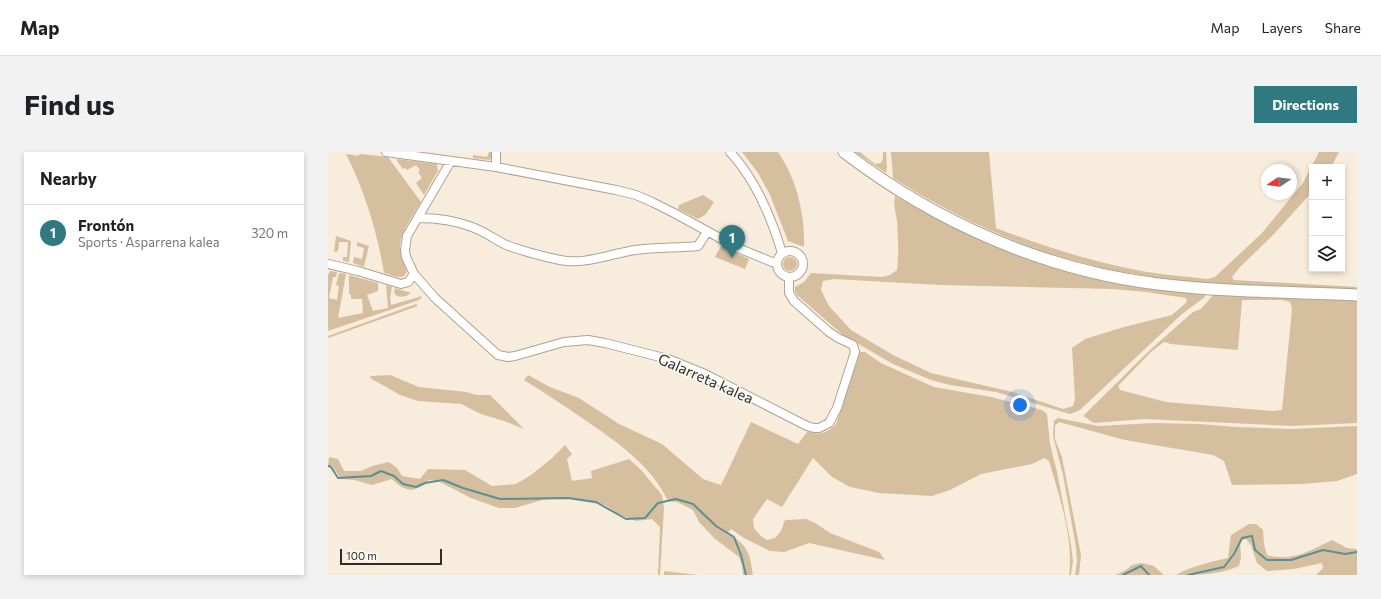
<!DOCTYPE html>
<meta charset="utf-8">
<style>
body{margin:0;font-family:Commissioner,sans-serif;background:#f2f2f2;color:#202124}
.controls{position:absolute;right:12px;top:12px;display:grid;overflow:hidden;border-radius:0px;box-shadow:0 2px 6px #0003}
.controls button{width:36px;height:36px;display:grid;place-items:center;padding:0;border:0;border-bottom:1px solid #e0e0e0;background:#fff;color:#202124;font:20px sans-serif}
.compass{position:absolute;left:933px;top:12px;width:36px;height:36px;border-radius:50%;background:#fff;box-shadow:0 2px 6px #0003;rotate:257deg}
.scale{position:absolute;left:12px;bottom:10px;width:102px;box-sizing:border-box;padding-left:4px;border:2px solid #312d27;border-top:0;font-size:11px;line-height:14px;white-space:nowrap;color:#312d27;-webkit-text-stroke:3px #fdfbf8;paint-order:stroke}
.you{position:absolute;left:692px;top:253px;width:14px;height:14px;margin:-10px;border:3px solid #fff;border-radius:50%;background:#1a73e8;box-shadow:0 0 0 6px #1a73e833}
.badge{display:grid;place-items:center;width:26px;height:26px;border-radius:50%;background:#307980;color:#fff;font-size:13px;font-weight:700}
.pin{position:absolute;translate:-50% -33px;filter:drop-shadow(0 1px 2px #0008)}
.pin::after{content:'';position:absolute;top:21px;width:14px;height:12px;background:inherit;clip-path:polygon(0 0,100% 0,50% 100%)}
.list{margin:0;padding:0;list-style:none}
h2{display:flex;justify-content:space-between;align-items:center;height:52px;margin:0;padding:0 16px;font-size:17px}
h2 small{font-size:13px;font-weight:400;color:#757577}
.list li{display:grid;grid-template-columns:26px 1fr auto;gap:12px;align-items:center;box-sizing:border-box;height:56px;padding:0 16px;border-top:1px solid #e0e0e0}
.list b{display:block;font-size:15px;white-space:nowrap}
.list p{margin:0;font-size:13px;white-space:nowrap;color:#757577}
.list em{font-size:13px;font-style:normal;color:#757577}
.icon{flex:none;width:22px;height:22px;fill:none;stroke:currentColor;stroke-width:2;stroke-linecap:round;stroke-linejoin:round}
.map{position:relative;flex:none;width:1029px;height:423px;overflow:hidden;border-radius:0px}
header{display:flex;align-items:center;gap:24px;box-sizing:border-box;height:56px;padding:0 20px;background:#fff;border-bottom:1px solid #e0e0e0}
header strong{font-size:19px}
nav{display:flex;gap:22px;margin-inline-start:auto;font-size:14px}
.intro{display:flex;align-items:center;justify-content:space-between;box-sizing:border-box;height:96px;padding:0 24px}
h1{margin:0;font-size:28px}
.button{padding:10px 18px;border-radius:0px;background:#307980;color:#fff;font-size:14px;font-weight:700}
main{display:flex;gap:24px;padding:0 24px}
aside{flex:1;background:#fff;border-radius:0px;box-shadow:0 2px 6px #0003}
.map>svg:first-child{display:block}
</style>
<header>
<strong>Map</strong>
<nav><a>Map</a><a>Layers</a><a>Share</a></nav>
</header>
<div class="intro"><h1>Find us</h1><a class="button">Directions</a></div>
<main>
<aside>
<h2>Nearby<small></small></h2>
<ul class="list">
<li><span class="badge">1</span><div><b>Frontón</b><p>Sports · Asparrena kalea</p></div><em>320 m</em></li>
</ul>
</aside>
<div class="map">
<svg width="1029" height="423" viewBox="0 0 1029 423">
<rect width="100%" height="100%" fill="#f8ecdc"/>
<!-- green -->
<path fill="#d6bf9f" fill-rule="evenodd" d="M 161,0 L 165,0 L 164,6 L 161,8 L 145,6 L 145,3 L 159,5 Z
M 414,0 L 450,0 C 469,28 477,62 476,95 L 460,89 L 442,43 L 430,21 Z
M 527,0 L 532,0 L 547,12 L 553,11 L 555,7 L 555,0 L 558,0 L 559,15 L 558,21 Z
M 563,0 L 661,0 L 668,76 C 714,94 761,109 809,118 C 832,123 856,124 879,127 L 887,125 L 934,81 L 975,31 L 991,0 L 1011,0 L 1003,15 L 984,15 L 984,40 L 946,82 L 912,115 L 904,125 L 906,128 L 1029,135 L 1029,139 C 948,135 865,135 785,118 C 706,102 633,69 565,26 Z
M 18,2 L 30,4 L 32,2 L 60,5 L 93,50 C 86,62 71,82 72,96 C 73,103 81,118 77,123 C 73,128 61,122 56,121 C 49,79 37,40 18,2 Z
M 69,7 L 108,12 L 109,13 L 110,19 L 96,43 L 88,31 L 94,26 L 90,20 L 92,18 L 88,13 L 79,18 L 77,16 L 75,17 L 69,9 Z
M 375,43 L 386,50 L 378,62 L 370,67 L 350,57 L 351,53 Z
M 567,44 C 666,101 762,135 877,142 L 877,145 L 854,162 L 752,258 L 742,262 L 668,240 L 622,233 L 603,228 L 565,212 L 515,183 L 469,143 L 467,139 L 467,135 L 476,130 L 483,121 L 554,125 L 562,123 L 569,118 C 571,102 570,85 569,69 C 568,61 565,53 567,44 ZM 506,127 L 612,133 L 784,137 L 818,140 L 858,146 L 859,150 L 844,163 L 796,175 L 757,187 L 744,196 L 747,247 L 745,254 L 735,257 L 684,240 L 603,221 L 565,203 L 523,178 L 501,154 L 493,138 L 495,129 Z
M 8,84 L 23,89 L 21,110 L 15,109 L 15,105 L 19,105 L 20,90 L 11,90 L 10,99 L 6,100 Z
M 29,90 L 41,94 L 36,115 L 25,111 L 26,105 L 34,107 L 36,96 L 29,94 Z
M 393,94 L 421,107 L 417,117 L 387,105 Z
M455 112a7 7 0 1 1 14 0a7 7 0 1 1-14 0Z
M 2,119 L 9,120 L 8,125 L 5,125 L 1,146 L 9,148 L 11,134 L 8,133 L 11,121 L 18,122 L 10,166 L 35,161 L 34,147 L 23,147 L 23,143 L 21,142 L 21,123 L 50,131 L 50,139 L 39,143 L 45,159 L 60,156 L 58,133 L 64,135 L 62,146 L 63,153 L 91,145 L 92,144 L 94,145 L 91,148 L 0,179 L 0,123 Z
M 67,136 L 83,141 C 78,145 70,147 66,141 Z
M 887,141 L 1029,148 L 1029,271 L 963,274 L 817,267 L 766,271 L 755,264 L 823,197 L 865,160 L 873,157 ZM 914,148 L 954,148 L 962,150 L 964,157 L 954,258 L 945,259 L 838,250 L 792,238 L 790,234 L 823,200 L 836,190 L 843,192 L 910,198 Z
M 88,152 L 90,154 L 0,186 L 0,184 Z
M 532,200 L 537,200 L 553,211 L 606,235 L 663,245 L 714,258 L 719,262 L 722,292 L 729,320 L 743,393 L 745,409 L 743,423 L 741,423 C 746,387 731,343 721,309 L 716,306 L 704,312 L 653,322 L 622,338 L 604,344 L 551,341 L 522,335 L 504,325 L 485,306 L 454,355 L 439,347 L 425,367 L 426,376 L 433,384 L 439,388 L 447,386 L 453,379 L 457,368 L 478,367 L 489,372 L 502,381 L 551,400 L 557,408 L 481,391 L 456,400 L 442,399 L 416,386 L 403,377 L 400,380 C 420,396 421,397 425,423 L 415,423 L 414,414 L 411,405 L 386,386 L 371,370 L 365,358 L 349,350 L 340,349 C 323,313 289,290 257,268 C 237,254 217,241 196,228 L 200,223 L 222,235 L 251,246 L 291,272 L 334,292 L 375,327 L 393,333 L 423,270 L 470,292 L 480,279 C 491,284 499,281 508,272 Z
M 62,223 L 91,235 L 138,240 L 149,243 L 162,243 L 196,277 L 176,269 L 153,262 L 133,252 L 90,249 L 72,243 L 42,226 L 43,224 Z
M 730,266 L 770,274 L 826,271 L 871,272 L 909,275 L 963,277 L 1029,274 L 1029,322 L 1009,329 L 974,332 L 904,333 L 896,309 L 885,303 L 797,288 L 731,270 L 727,274 L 727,287 L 734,305 L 753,403 L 751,423 L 747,423 L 749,410 L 748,395 L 735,323 L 725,284 L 726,269 Z
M 237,293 L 244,302 L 239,307 L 244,329 L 264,326 L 263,319 L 301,307 L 313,318 L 334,343 L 336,356 L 332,423 L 330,423 L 332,375 L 324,367 L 308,369 L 292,363 L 277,353 L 235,346 L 214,348 L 187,356 L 171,356 L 143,346 L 110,329 L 101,328 C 87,342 77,340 64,327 L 44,333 L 26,328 L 13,327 L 4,314 L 0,314 L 1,305 L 10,307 L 16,319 L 33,319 L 44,314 L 61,310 L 69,316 L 74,324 L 92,327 L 100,317 L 137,318 L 164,334 L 188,332 L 203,323 L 223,307 Z
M 921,372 L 928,372 L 935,378 L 936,392 L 939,403 C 965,410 981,399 1004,388 L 1019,396 L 1029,397 L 1029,423 L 988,423 L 995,416 L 994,411 L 966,417 L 939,419 L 929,411 L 923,393 L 918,387 L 912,389 L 913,406 L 911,414 C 891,423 869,423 848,423 C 864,414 882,410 900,406 L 903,383 Z
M 814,411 L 826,414 L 836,423 L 787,423 L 798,418 L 804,413 Z
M 336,419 L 370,423 L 336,423 Z"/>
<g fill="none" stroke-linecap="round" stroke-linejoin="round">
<!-- stream -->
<path stroke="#5c9094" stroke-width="2" d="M 0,314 L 3,315 L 10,326 L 43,324 L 53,319 L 66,324 L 75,332 L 88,335 L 97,331 L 115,328 L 135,336 L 172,347 L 240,346 L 268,350 L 298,367 L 317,366 L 330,351 L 348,347 L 365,352 L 388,374 L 406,385 L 413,403 L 418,423
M 795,423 L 813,414 L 821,423
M 860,423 L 896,415 L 906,402 L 914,386 L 924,384 L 927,398 L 939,408 L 963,408 L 995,398 L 1017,402 L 1029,400"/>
<defs>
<path id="street" d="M 58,0 L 168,15 L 288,38 L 308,43 L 324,50 L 346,61 L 410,96 L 444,110 L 449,110
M 402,0 C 428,28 443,64 454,101
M 123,9 L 79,84 L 77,98 L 78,105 L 86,122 L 107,146 L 170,203 L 180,205 L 187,204 L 236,190 L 260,188 L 277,191 L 340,207 L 377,222 L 479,274 L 486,276 L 491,276 L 501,271 L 509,256 L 527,200 L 525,193 L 510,186 L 501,180 L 466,149 L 461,141 L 461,125
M 168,15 L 168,0
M 90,66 C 109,66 126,68 144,75 C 155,79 165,86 176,92 C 190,98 217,105 232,108 C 257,113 282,102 307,98 C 328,95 349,96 370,94 L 379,80
M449 112a13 13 0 1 1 26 0a13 13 0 1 1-26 0Z
M 0,112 L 30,119 L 73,132 L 80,130 L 86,122"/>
<path id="secondary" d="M 516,0 C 607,70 716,118 830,132 C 896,140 963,140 1029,143"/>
</defs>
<!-- street casing -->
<use href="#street" stroke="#aea393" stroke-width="10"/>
<!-- secondary casing -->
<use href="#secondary" stroke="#aea393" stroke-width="13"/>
<!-- street -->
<use href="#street" stroke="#fff" stroke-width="8"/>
<!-- secondary -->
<use href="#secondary" stroke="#fff" stroke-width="11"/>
</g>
<g text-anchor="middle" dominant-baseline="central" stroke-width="3" stroke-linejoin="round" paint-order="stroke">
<!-- street labels -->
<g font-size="15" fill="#312d27" stroke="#fdfbf8">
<text transform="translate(378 226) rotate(24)">Galarreta kalea</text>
</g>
</g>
</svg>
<div class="controls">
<button>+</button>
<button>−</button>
<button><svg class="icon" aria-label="layers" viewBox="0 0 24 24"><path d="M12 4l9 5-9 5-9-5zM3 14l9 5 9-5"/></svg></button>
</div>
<svg class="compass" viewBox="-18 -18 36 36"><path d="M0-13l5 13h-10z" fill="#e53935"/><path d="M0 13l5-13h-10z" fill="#757577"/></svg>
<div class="scale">100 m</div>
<div class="you"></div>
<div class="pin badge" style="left:404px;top:106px">1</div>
</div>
</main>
